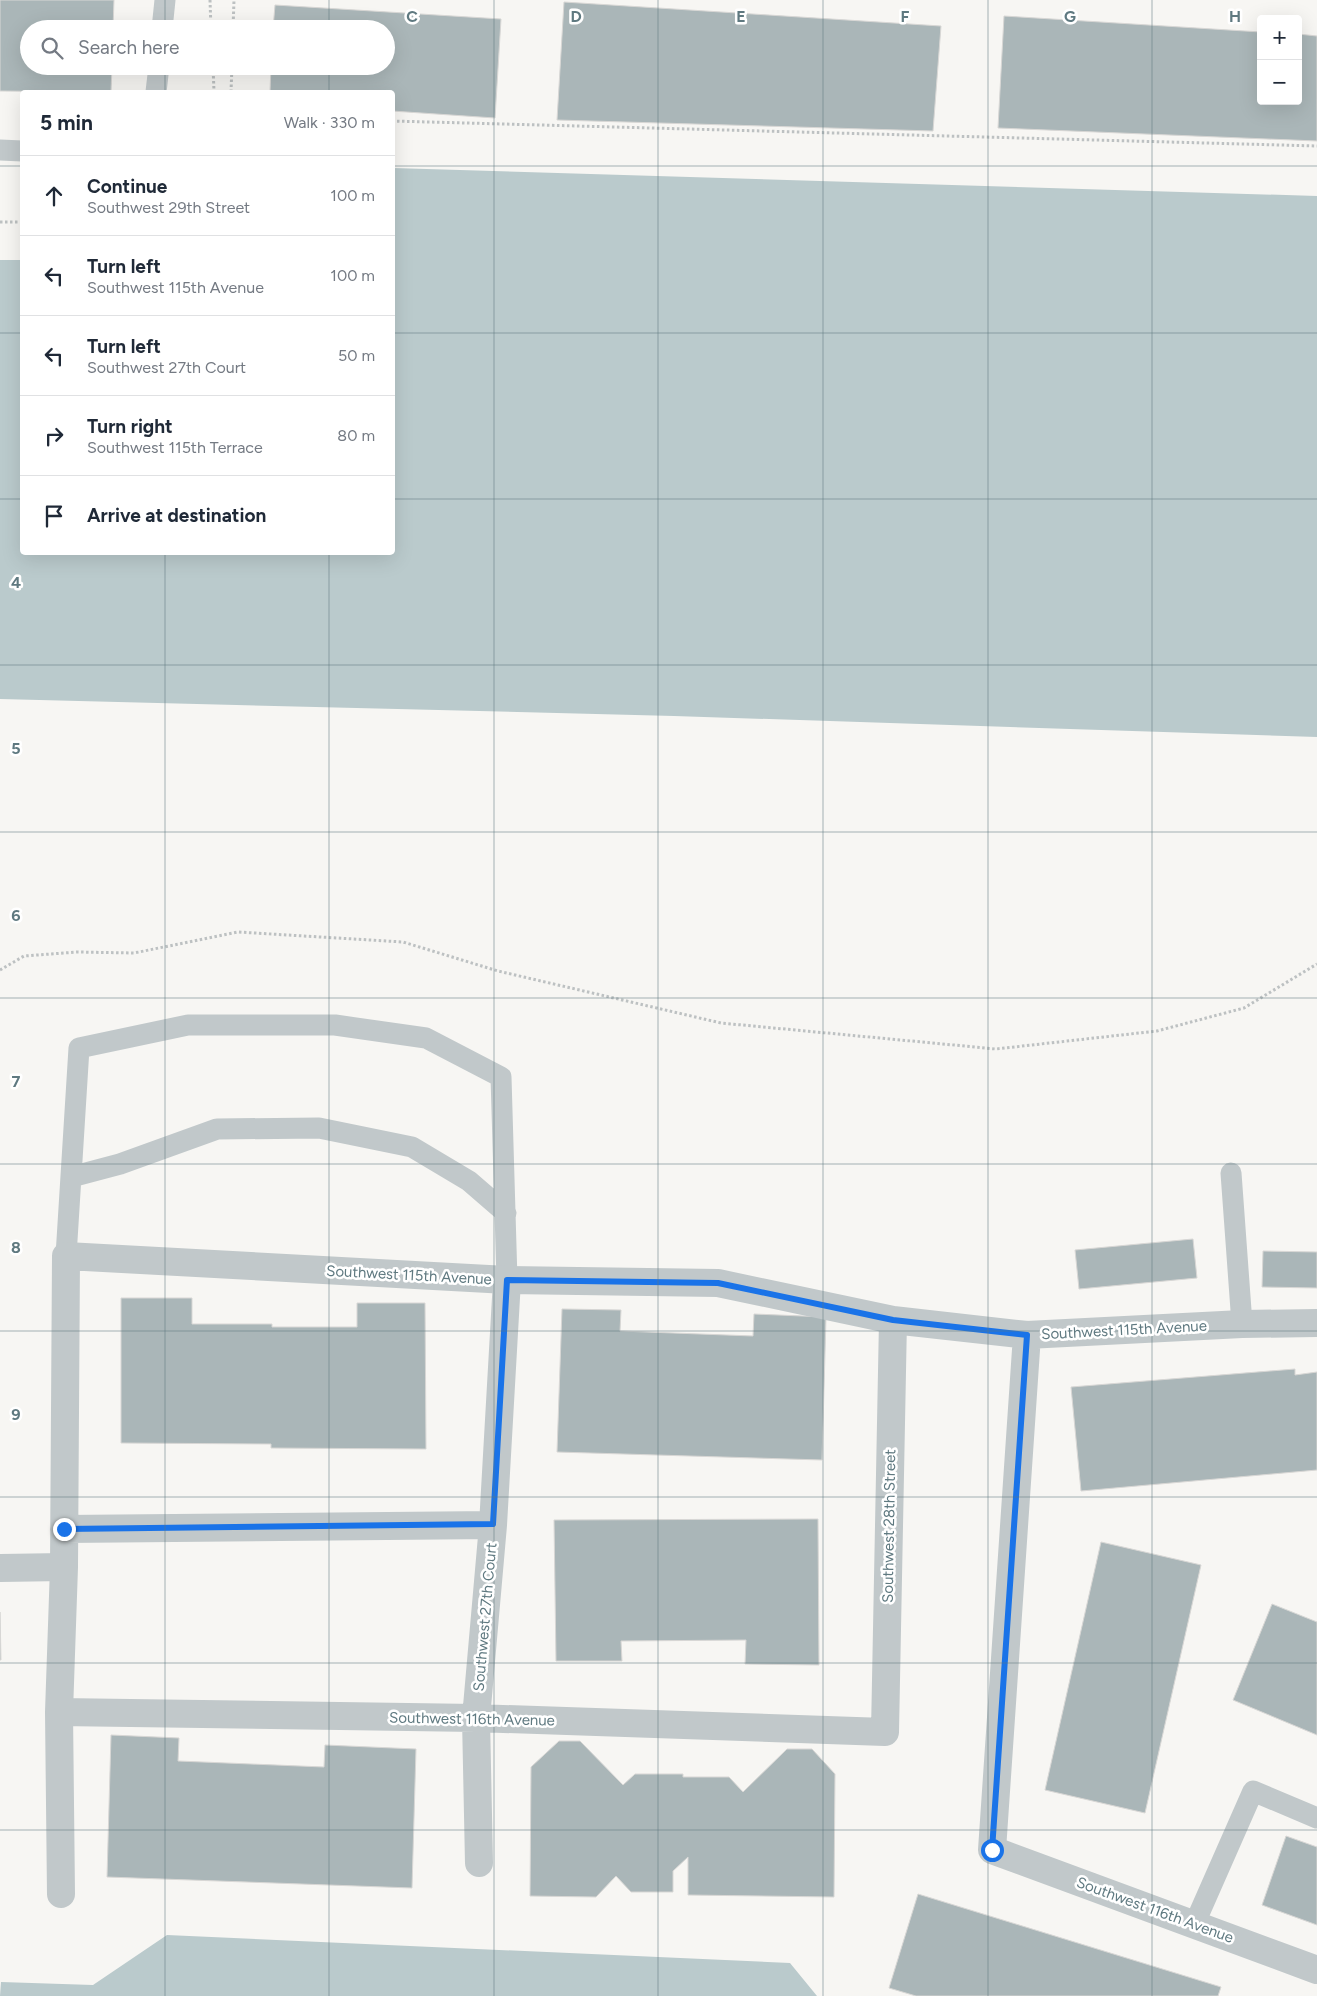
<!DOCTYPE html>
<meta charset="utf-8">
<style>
body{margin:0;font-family:Figtree,sans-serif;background:#f2f2f3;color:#1f2937}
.controls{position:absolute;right:15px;top:15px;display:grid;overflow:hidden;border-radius:5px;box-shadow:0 5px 20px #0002}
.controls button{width:45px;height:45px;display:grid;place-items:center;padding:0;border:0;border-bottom:1px solid #e0e1e3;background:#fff;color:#1f2937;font:25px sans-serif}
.stop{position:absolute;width:15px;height:15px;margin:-11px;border:4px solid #1a73e8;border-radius:50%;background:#fff}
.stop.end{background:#1a73e8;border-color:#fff;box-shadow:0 1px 5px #0008}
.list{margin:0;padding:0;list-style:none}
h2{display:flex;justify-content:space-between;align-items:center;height:65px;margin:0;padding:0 20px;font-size:21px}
h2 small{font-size:16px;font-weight:400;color:#747a83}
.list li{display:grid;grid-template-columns:32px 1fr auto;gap:15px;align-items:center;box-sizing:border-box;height:80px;padding:0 20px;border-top:1px solid #e0e1e3}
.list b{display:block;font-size:19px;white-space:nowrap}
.list p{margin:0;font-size:16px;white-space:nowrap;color:#747a83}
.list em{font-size:16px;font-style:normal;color:#747a83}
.icon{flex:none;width:28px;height:28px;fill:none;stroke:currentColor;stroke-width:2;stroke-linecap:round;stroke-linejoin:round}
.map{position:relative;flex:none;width:1317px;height:1996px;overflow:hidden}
.search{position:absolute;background:#fff;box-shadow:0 5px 20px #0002;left:20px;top:20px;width:375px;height:55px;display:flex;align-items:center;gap:12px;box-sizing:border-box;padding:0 18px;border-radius:28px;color:#747a83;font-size:19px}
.panel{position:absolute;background:#fff;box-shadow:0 5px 20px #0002;left:20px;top:90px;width:375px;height:465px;border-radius:5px}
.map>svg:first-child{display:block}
</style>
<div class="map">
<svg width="1317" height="1996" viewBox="0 0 1317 1996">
<rect width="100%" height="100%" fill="#f7f6f3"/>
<!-- water -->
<path fill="#bacacc" d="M 393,168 L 1317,196 L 1317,737 L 674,716 L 0,699 L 0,260 L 22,260 L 22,552 L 392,552 Z
M 167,1935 L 790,1963 L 817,1996 L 0,1996 L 1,1982 L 93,1985 Z"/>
<!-- building -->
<path fill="#aab6b8" stroke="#d8d7d5" d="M 0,0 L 114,0 L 113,29 L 29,29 L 29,66 L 112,66 L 111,92 L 0,91 Z
M 564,2 L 941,26 L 933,131 L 557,120 Z
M 275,5 L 501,19 L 495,118 L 392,111 L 392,92 L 270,92 L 271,66 L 386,66 L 386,29 L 273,29 Z
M 1004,16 L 1261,32 L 1261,101 L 1298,101 L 1298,34 L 1317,36 L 1317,141 L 998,128 Z
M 1193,1239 L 1197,1278 L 1079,1289 L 1075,1250 Z
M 1263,1251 L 1317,1252 L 1317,1288 L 1262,1287 Z
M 121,1298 L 192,1298 L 192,1324 L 272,1324 L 272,1327 L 357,1327 L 357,1303 L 425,1303 L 426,1449 L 271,1448 L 271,1444 L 121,1443 Z
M 562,1309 L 621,1310 L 620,1331 L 753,1336 L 754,1314 L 826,1317 L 822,1460 L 557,1452 Z
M 1295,1369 L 1295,1375 L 1317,1372 L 1317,1470 L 1081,1491 L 1071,1387 Z
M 818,1519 L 819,1665 L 745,1664 L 746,1640 L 621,1641 L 622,1661 L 556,1661 L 554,1520 Z
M 1101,1542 L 1201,1565 L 1145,1813 L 1045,1790 Z
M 1272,1604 L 1317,1622 L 1317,1735 L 1233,1700 Z
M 0,1612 L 1,1660 L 0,1660 Z
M 111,1735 L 179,1738 L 178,1761 L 324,1767 L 325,1745 L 416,1749 L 412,1888 L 107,1877 Z
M 559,1741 L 580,1741 L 623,1785 L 635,1774 L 683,1774 L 683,1777 L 729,1777 L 743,1792 L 787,1749 L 812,1749 L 835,1774 L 834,1897 L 688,1895 L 688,1857 L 673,1871 L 673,1892 L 631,1892 L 616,1876 L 596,1897 L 530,1896 L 531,1767 Z
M 1286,1836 L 1317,1847 L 1317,1925 L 1262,1905 Z
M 918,1894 L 1221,1987 L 1218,1996 L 916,1996 L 889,1988 Z"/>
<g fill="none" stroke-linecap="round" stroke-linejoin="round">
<!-- path -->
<path stroke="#bdc1c2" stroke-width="3" stroke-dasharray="2.5 2.5" stroke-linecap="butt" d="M 210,0 L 211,29
M 233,29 L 234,0
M 213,66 L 214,92
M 231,92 L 232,66
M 392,121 L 1317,146
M 0,222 L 22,222
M 0,970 L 24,956 L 77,952 L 134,953 L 238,932 L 403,942 L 498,971 L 721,1023 L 996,1049 L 1157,1031 L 1244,1008 L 1317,964"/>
<!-- lane -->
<path stroke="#c1c8ca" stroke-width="21" d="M 162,29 L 165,0
M 156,92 L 159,66
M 0,150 L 22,151
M 1231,1173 L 1242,1324
M 71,1177 L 120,1164 L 217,1129 L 319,1128 L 412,1147 L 469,1181 L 506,1213
M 66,1256 L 79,1048 L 188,1025 L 335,1025 L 426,1038 L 501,1077 L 507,1280
M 1194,1925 L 1253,1791 L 1317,1818"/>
<!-- street -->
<path stroke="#c1c8ca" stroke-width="28" d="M 1027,1335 L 992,1850 L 1317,1970
M 64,1529 L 493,1525
M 0,1568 L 64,1567
M 59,1712 L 476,1718 L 885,1732 L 893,1320
M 479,1863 L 476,1718 L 493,1525 L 507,1280
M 61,1894 L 59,1712 L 64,1567 L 66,1256 L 507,1280 L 718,1283 L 893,1320 L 1027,1335 L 1242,1324 L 1317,1323"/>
</g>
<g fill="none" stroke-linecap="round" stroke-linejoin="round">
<!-- route -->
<path stroke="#1a73e8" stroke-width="6" d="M 64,1529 L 493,1524 L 507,1280 L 718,1283 L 893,1320 L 1027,1335 L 992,1850"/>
</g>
<!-- grid -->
<path fill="none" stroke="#5f7980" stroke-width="1" stroke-opacity="0.55" d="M 165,0 L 165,29M 329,0 L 329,29M 494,0 L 494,1996M 658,0 L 658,1996M 823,0 L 823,1996M 988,0 L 988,1996M 1152,0 L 1152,1996M 165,66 L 165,92M 329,66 L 329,92M 0,166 L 22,166M 392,166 L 1317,166M 0,333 L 22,333M 392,333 L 1317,333M 0,499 L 22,499M 392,499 L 1317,499M 165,552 L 165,1996M 329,552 L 329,1996M 0,665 L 1317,665M 0,832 L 1317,832M 0,998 L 1317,998M 0,1164 L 1317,1164M 0,1331 L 1317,1331M 0,1497 L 1317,1497M 0,1663 L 1317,1663M 0,1830 L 1317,1830"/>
<g text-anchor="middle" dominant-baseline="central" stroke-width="5" stroke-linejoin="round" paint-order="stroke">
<!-- street labels -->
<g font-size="15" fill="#5f7980" stroke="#fff">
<text transform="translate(409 1275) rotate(3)">Southwest 115th Avenue</text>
<text transform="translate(1124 1330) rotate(-3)">Southwest 115th Avenue</text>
<text transform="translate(889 1526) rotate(-89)">Southwest 28th Street</text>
<text transform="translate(485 1617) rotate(-85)">Southwest 27th Court</text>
<text transform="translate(472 1719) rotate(1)">Southwest 116th Avenue</text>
<text transform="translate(1155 1910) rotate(20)">Southwest 116th Avenue</text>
</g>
</g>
<g font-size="16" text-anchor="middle" font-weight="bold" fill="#5f7980" stroke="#fff" stroke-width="5" stroke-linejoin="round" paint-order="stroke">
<text x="412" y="22">C</text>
<text x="576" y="22">D</text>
<text x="741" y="22">E</text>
<text x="905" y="22">F</text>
<text x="1070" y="22">G</text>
<text x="1235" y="22">H</text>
<text x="16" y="588">4</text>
<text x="16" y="754">5</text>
<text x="16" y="921">6</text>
<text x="16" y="1087">7</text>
<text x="16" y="1253">8</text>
<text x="16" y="1420">9</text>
</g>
</svg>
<div class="controls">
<button>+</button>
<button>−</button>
</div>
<div class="stop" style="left:992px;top:1850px"></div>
<div class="stop end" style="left:64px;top:1529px"></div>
<div class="search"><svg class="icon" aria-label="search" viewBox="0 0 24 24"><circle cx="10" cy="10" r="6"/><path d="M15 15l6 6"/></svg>Search here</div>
<section class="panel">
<h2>5 min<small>Walk · 330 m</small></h2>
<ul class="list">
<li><svg class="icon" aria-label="ahead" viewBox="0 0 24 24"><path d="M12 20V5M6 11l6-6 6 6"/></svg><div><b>Continue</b><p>Southwest 29th Street</p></div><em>100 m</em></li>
<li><svg class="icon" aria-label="left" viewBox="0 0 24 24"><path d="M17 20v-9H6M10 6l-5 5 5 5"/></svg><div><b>Turn left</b><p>Southwest 115th Avenue</p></div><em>100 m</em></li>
<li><svg class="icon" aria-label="left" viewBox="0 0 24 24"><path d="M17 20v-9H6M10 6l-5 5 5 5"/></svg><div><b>Turn left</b><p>Southwest 27th Court</p></div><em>50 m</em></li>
<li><svg class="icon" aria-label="right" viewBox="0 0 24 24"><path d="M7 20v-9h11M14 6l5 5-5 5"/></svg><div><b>Turn right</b><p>Southwest 115th Terrace</p></div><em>80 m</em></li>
<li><svg class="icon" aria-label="arrive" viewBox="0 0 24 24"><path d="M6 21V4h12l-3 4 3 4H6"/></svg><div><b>Arrive at destination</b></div></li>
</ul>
</section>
</div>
